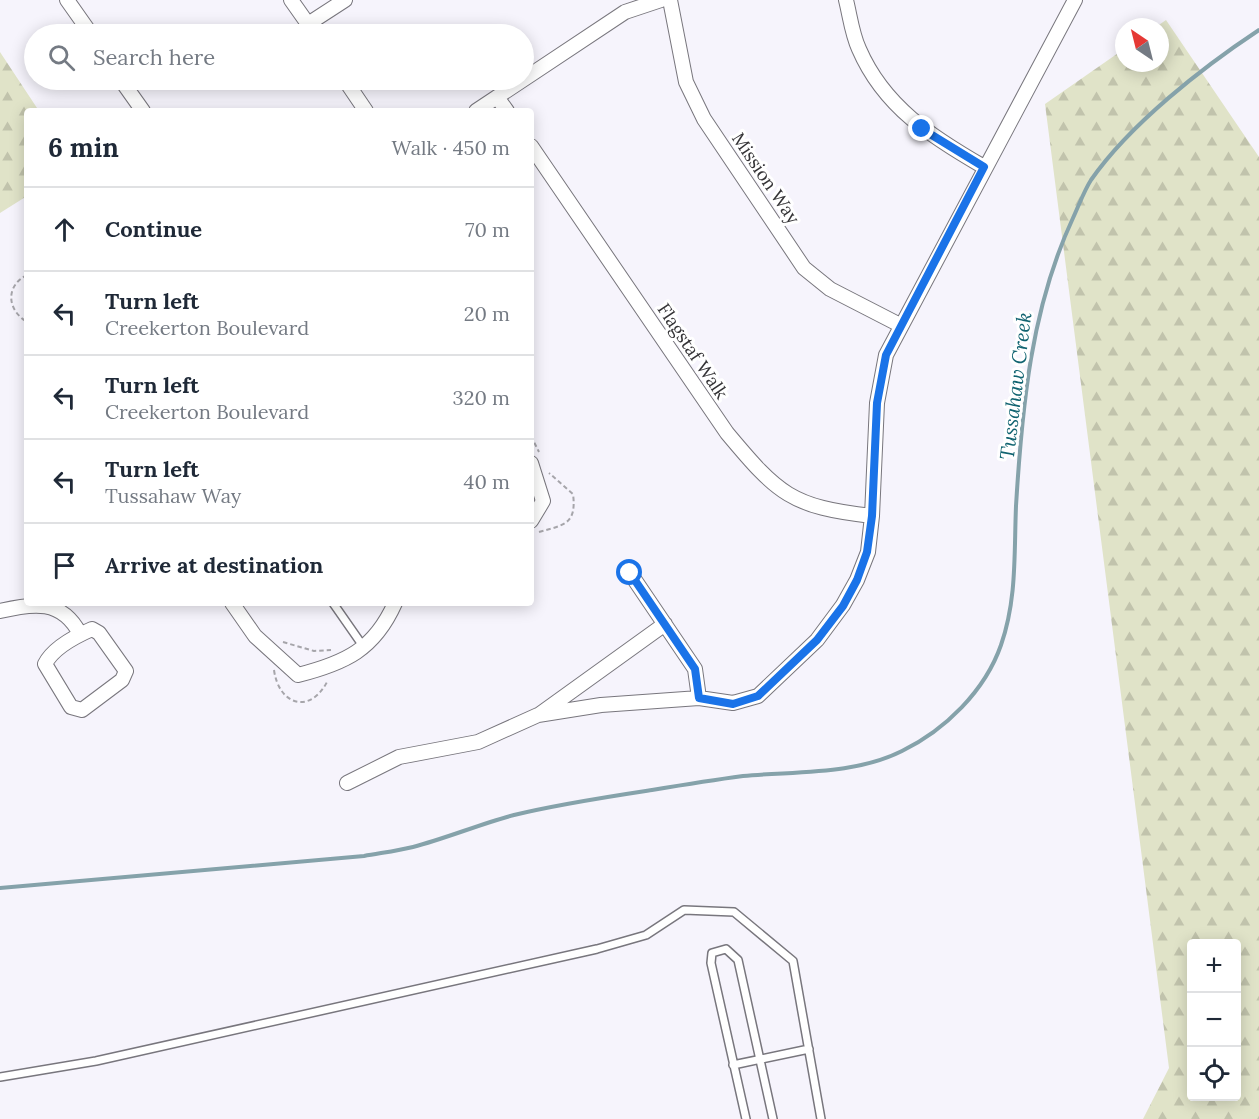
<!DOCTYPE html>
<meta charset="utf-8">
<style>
body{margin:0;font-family:Lora,serif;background:#f6f6f7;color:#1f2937}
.controls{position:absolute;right:18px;bottom:18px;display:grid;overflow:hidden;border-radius:6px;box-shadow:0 3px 15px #0003}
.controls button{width:54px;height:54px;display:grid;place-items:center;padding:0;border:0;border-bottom:2px solid #e0e1e3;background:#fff;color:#1f2937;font:30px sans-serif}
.compass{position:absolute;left:1115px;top:18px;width:54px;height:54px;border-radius:50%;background:#fff;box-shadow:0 3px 15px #0003;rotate:325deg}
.stop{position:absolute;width:18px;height:18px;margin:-14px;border:4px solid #1a73e8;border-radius:50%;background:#fff}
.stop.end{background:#1a73e8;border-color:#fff;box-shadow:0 2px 6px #0008}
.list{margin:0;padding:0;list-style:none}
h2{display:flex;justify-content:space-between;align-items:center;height:78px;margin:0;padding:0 24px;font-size:26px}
h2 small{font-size:20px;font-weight:400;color:#747a83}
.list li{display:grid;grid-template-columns:39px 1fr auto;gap:18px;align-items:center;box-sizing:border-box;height:84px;padding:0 24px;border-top:2px solid #e0e1e3}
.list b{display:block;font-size:22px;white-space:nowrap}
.list p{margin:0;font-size:20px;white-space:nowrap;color:#747a83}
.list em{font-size:20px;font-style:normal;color:#747a83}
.icon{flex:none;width:33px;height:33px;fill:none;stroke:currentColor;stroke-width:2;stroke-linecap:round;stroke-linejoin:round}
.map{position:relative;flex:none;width:1259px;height:1119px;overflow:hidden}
.search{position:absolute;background:#fff;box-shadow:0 3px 15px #0003;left:24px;top:24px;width:510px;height:66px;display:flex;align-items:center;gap:15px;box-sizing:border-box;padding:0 21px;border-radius:33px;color:#747a83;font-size:22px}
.panel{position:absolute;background:#fff;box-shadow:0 3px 15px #0003;left:24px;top:108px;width:510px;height:498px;border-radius:6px}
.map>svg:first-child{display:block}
</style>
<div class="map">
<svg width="1259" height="1119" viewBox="0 0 1259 1119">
<defs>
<pattern id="forest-firs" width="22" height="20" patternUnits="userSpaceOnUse" patternTransform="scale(1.5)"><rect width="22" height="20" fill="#e0e3c8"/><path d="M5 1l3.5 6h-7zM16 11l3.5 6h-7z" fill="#c1c3ac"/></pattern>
</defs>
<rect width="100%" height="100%" fill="#f6f4fc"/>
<!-- forest -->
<path fill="url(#forest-firs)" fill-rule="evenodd" d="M 1166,20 L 1259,157 L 1259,1119 L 1143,1119 L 1169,1068 L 1045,104 L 1124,49 L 1124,63 L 1160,63 L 1160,27 L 1156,27 ZM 1192,944 L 1236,944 L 1236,1096 L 1192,1096 Z
M 0,52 L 39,111 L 27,111 L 27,196 L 0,213 Z"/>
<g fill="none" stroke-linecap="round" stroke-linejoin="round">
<!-- stream -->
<path stroke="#85a2aa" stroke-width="4" d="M 0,888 L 364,856 C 380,853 397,851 413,847 C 447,838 480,824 514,815 C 559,804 606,797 652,790 C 682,785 713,780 743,776 C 796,771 854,775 902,751 C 945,730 985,691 1001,645 C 1017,599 1014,554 1016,506 C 1022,407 1031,308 1073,218 C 1079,205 1084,191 1091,180 C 1130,124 1203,67 1259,30"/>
<defs>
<path id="service" d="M 333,603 L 363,646
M 733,1065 L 809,1049
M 0,1077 L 96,1061 L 597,949 L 646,935 L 684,910 L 734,912 L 793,961 L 821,1119
M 746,1119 L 711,963 L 712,953 L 726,949 L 738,960 L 773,1119"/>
<path id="minor" d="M 67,0 L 91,34
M 291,0 L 315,34
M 670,0 L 686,82 L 704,119 L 804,268 L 830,289 L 900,325
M 846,0 C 850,16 852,34 859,49 C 884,107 932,137 984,167
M 308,24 L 345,0
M 121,80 L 143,111
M 345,80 L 366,111
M 497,97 L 507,111
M 476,111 L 625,12 L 661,0
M 531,146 L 727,433 C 778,494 791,507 872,516
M 531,463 L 543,501 L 531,521
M 630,573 L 695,669 L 699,698
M 232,603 L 255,636 L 298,675 C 345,663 374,650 395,603
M 0,611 C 33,603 62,599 80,634
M 92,629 L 99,633 L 126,671 L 122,680 L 82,710 L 71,707 L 45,664 C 53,648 76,636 92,629 Z
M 540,714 L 665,624
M 347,783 L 399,757 L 478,742 L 538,715 L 601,705 L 699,698 L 733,703 L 758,696 L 817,640 L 843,605 L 857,580 L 868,552 L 872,516 L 877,403 L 886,355 L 1075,0"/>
</defs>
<!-- service casing -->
<use href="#service" stroke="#78767d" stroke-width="10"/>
<!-- minor casing -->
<use href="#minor" stroke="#78767d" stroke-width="16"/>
<!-- path -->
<path stroke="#a6a5aa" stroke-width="2" stroke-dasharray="4.5 3" stroke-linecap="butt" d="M 27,275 C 5,286 7,310 27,322
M 531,436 L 539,452
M 539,532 C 563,525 577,525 573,494 L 549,473
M 283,642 L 314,651 L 331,650
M 274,670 C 279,706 311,715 328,680"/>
<!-- service -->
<use href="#service" stroke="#fff" stroke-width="7"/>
<!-- minor -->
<use href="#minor" stroke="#fff" stroke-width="14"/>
</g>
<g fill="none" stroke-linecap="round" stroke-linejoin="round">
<!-- route -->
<path stroke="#1a73e8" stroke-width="8" d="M 630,573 L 695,669 L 699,698 L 733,704 L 758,696 L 817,640 L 843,606 L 857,580 L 867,552 L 872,516 L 877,403 L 886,355 L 984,167 L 922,129"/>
</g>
<g text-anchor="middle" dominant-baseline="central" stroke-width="6" stroke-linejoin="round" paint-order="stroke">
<!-- street labels -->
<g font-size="18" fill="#343336" stroke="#fff">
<text transform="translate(766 178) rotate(56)">Mission Way</text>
<text transform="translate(693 351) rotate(56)">Flagstaf Walk</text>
</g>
<!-- water labels -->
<g font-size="20" font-style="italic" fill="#106370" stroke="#fff">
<text transform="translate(1015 386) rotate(-83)">Tussahaw Creek</text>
</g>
</g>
</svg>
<div class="controls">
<button>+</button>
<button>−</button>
<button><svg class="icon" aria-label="locate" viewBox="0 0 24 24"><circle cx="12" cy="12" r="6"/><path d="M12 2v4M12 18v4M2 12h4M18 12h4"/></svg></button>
</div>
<svg class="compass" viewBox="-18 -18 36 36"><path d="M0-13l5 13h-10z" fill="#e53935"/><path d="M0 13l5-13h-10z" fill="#747a83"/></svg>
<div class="stop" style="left:630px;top:573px"></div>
<div class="stop end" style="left:922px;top:129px"></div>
<div class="search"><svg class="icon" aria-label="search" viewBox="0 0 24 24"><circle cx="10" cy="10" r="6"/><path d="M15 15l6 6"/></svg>Search here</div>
<section class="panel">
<h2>6 min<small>Walk · 450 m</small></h2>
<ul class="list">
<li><svg class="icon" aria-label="ahead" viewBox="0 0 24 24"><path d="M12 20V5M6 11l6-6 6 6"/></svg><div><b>Continue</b></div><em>70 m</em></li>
<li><svg class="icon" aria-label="left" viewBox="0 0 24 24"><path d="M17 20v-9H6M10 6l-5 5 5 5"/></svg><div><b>Turn left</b><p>Creekerton Boulevard</p></div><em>20 m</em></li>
<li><svg class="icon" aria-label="left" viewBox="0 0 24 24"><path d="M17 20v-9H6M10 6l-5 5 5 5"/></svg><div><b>Turn left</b><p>Creekerton Boulevard</p></div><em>320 m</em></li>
<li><svg class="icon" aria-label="left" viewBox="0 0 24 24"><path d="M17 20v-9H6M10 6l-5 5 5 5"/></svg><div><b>Turn left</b><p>Tussahaw Way</p></div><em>40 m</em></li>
<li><svg class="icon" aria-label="arrive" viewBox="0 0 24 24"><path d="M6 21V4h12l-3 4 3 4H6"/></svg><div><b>Arrive at destination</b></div></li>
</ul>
</section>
</div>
